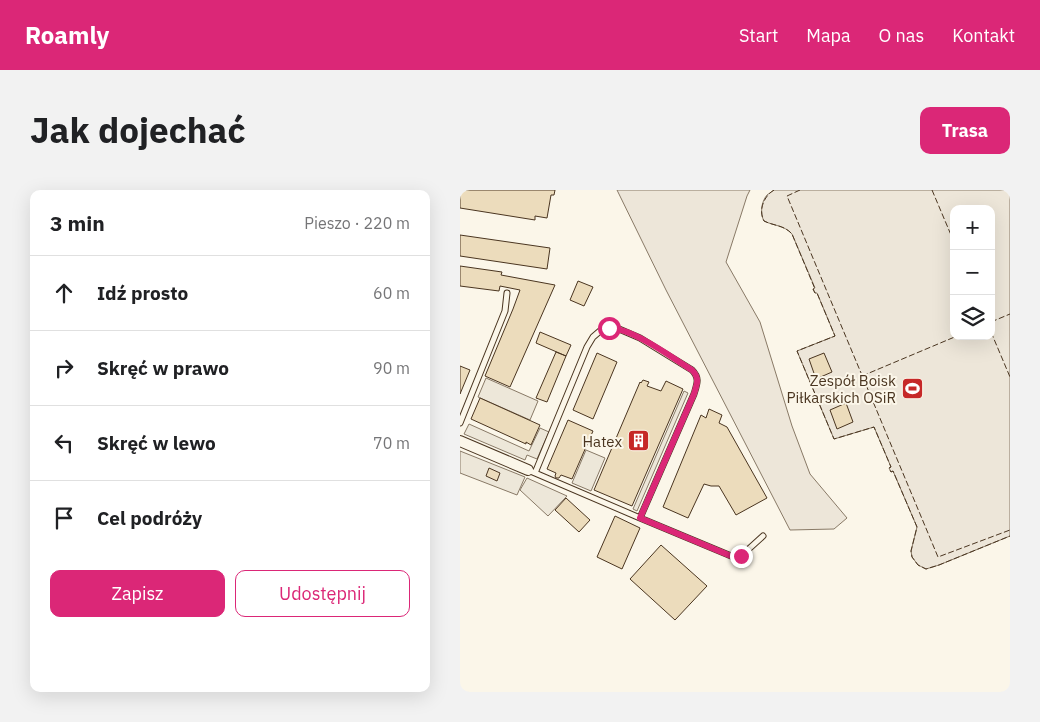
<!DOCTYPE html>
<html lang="pl">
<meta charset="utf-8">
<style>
body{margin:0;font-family:"IBM Plex Sans",sans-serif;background:#f2f2f2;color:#202124}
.controls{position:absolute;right:15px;top:15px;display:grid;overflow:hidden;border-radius:10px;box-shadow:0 5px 20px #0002}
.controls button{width:45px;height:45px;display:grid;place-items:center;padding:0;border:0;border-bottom:1px solid #e0e0e0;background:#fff;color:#202124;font:25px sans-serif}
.stop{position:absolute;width:15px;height:15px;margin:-11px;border:4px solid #db2777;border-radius:50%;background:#fff}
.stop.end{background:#db2777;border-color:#fff;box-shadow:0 1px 5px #0008}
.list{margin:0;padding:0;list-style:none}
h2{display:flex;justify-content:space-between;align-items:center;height:65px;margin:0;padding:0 20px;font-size:21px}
h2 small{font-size:16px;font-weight:400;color:#757577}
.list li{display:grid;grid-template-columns:32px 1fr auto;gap:15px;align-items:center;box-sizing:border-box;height:75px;padding:0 20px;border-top:1px solid #e0e0e0}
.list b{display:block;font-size:19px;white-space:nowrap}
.list em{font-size:16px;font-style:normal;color:#757577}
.actions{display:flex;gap:10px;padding:15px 20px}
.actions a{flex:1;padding:11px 0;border:1px solid #db2777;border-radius:10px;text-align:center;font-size:18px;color:#db2777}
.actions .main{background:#db2777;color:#fff}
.icon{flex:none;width:28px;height:28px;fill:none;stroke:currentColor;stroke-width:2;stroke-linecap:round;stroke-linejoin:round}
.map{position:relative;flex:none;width:550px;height:502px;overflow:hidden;border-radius:10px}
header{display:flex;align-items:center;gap:30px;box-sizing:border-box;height:70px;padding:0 25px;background:#db2777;color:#fff}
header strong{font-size:24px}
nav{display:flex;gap:28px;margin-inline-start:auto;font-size:18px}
.intro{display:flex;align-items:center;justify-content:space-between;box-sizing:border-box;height:120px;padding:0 30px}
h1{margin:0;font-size:35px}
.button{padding:12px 22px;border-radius:10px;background:#db2777;color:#fff;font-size:18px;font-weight:700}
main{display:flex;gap:30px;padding:0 30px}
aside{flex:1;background:#fff;border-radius:10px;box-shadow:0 5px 20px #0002}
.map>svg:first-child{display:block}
</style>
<header>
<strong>Roamly</strong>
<nav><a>Start</a><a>Mapa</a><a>O nas</a><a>Kontakt</a></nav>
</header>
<div class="intro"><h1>Jak dojechać</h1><a class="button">Trasa</a></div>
<main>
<aside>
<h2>3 min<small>Pieszo · 220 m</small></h2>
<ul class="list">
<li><svg class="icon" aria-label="ahead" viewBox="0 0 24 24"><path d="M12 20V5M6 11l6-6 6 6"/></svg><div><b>Idź prosto</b></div><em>60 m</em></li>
<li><svg class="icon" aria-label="right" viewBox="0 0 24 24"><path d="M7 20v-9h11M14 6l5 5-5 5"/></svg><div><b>Skręć w prawo</b></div><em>90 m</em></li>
<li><svg class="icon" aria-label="left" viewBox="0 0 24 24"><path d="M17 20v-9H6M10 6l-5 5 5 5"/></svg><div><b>Skręć w lewo</b></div><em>70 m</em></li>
<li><svg class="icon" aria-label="arrive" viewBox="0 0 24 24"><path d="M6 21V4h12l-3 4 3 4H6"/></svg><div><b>Cel podróży</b></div></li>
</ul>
<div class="actions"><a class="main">Zapisz</a><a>Udostępnij</a></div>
</aside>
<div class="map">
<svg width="550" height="502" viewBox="0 0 550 502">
<rect width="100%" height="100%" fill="#fbf6e9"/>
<!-- green -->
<path fill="#ede6d9" stroke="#887966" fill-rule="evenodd" d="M 157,0 L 290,0 L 287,6 L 266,72 L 300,132 L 332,236 L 350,284 L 387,328 L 374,339 L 330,340 L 206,100 Z
M 314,0 L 550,0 L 550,346 L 479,375 L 466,379 L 458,375 L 452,367 L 451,361 L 457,337 L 433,281 L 431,282 L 429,278 L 431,277 L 414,237 L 374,249 L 337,161 L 375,146 L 357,103 L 355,103 L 353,99 L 355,98 L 332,44 C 324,35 314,36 304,31 C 300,24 301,12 307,5 C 308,4 313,1 314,0 ZM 494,19 L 531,19 L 531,146 L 494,146 Z"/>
<!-- parking -->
<path fill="#ede7d9" stroke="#887966" d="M 26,188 L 78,211 L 70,230 L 18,207 Z
M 224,201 L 228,203 L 177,321 L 173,319 Z
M 9,234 L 69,261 L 80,238 L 89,242 L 77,269 L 67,265 L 65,270 L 4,244 Z
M 126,260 L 145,268 L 131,301 L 112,293 Z
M 0,261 L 65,287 L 57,305 L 0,283 Z
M 67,288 L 107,306 L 88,326 L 60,300 Z"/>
<!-- building -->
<path fill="#ecdcbc" stroke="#4a3520" d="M 0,0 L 95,0 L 94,5 L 91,5 L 87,28 L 75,26 L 75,30 L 0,18 Z
M 0,45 L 90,58 L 87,79 L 0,66 Z
M 0,76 L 42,82 L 41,85 L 95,95 L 50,197 L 25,186 L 53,119 L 60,100 L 40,96 L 39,101 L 0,96 Z
M 118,91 L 133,97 L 124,116 L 110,110 Z
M 80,142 L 111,155 L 106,166 L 76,153 Z
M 96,162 L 106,166 L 87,212 L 76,208 Z
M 137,163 L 157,172 L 133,229 L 113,220 Z
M 364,163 L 372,182 L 356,189 L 349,169 Z
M 0,176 L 10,180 L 0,204 Z
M 183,190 L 189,192 L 187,196 L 201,201 L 206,191 L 223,199 L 172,316 L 134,300 L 180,192 L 181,193 Z
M 20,208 L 80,235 L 71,255 L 66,252 L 66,254 L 11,229 Z
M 386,213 L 393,232 L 377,239 L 370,220 Z
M 249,219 L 262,225 L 259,233 L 267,237 L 307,308 L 276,325 L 259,296 L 251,296 L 244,294 L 228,328 L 203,317 L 241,225 L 246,228 Z
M 108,230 L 133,241 L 112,289 L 101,285 L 99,288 L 96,288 L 95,286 L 96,283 L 87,279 Z
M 29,278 L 40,283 L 37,291 L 26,286 Z
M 106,308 L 130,330 L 119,342 L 95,320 Z
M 155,326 L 180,338 L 162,379 L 137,367 Z
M 201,355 L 247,396 L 215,430 L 170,389 Z"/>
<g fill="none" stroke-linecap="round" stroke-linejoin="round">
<defs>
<path id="lane" d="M 0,233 L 45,121 L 47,103
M 68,280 L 180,328 L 234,204 C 237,194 240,188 232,180 L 180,148 L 159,139 L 149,139 L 140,141 L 133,147 L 127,157 L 75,283
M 180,328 L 276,368 L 281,366 L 303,346"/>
<path id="street" d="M 0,251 L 68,280"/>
</defs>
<!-- lane casing -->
<use href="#lane" stroke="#4a3520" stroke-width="7"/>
<!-- street casing -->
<use href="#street" stroke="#4a3520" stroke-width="12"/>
<!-- lane -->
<use href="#lane" stroke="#fbf6e9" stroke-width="5"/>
<!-- street -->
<use href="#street" stroke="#fbf6e9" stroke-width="10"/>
<!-- fence -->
<path stroke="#4a3520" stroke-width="1" stroke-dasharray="6 2.5" stroke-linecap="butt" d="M 314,0 C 304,6 298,20 304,31 C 314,36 324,35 332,44 L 355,99 L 353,99 L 355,103 L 357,103 L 375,146 L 337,161 L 374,249 L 414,237 L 431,277 L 429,278 L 431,282 L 433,281 L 457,337 L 451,361 L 452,367 L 458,375 L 466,379 L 479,375 L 550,346
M 340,0 L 327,6 L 478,367 L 550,340
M 472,0 L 494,52
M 531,132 L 550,124
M 531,142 L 550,187
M 402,186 L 497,146"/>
</g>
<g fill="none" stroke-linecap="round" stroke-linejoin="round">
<!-- route -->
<path stroke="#db2777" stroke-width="6" d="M 149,138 C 172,138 211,167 232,180 C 240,188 237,194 234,204 L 180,328 L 271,366 L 276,368 L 281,366"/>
</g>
<!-- icons -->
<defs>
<symbol id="stadium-square" viewBox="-11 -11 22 22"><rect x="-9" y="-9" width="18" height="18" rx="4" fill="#c62828" stroke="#fbf6e9"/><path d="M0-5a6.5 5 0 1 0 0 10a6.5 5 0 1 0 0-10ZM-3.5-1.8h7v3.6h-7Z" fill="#fff"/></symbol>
<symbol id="building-square" viewBox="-11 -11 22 22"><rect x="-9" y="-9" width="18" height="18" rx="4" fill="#c62828" stroke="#fbf6e9"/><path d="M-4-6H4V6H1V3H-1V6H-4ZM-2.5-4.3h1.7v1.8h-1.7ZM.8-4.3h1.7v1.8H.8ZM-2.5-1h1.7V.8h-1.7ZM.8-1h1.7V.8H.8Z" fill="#fff"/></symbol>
</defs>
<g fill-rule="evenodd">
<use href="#stadium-square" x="440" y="186" width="25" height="25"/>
<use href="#building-square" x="166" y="238" width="25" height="25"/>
</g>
<g text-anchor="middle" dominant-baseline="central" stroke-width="4" stroke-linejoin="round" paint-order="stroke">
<!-- poi labels -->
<g font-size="15" fill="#4a3520" stroke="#fbf6e9" text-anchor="end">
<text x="436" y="190">Zespół Boisk<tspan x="436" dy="17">Piłkarskich OSiR</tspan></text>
<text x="162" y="251">Hatex</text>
</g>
</g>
</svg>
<div class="controls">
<button>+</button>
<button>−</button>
<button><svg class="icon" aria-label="layers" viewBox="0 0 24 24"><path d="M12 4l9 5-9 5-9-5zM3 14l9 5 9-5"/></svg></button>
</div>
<div class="stop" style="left:149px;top:138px"></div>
<div class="stop end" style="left:281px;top:366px"></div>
</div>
</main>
